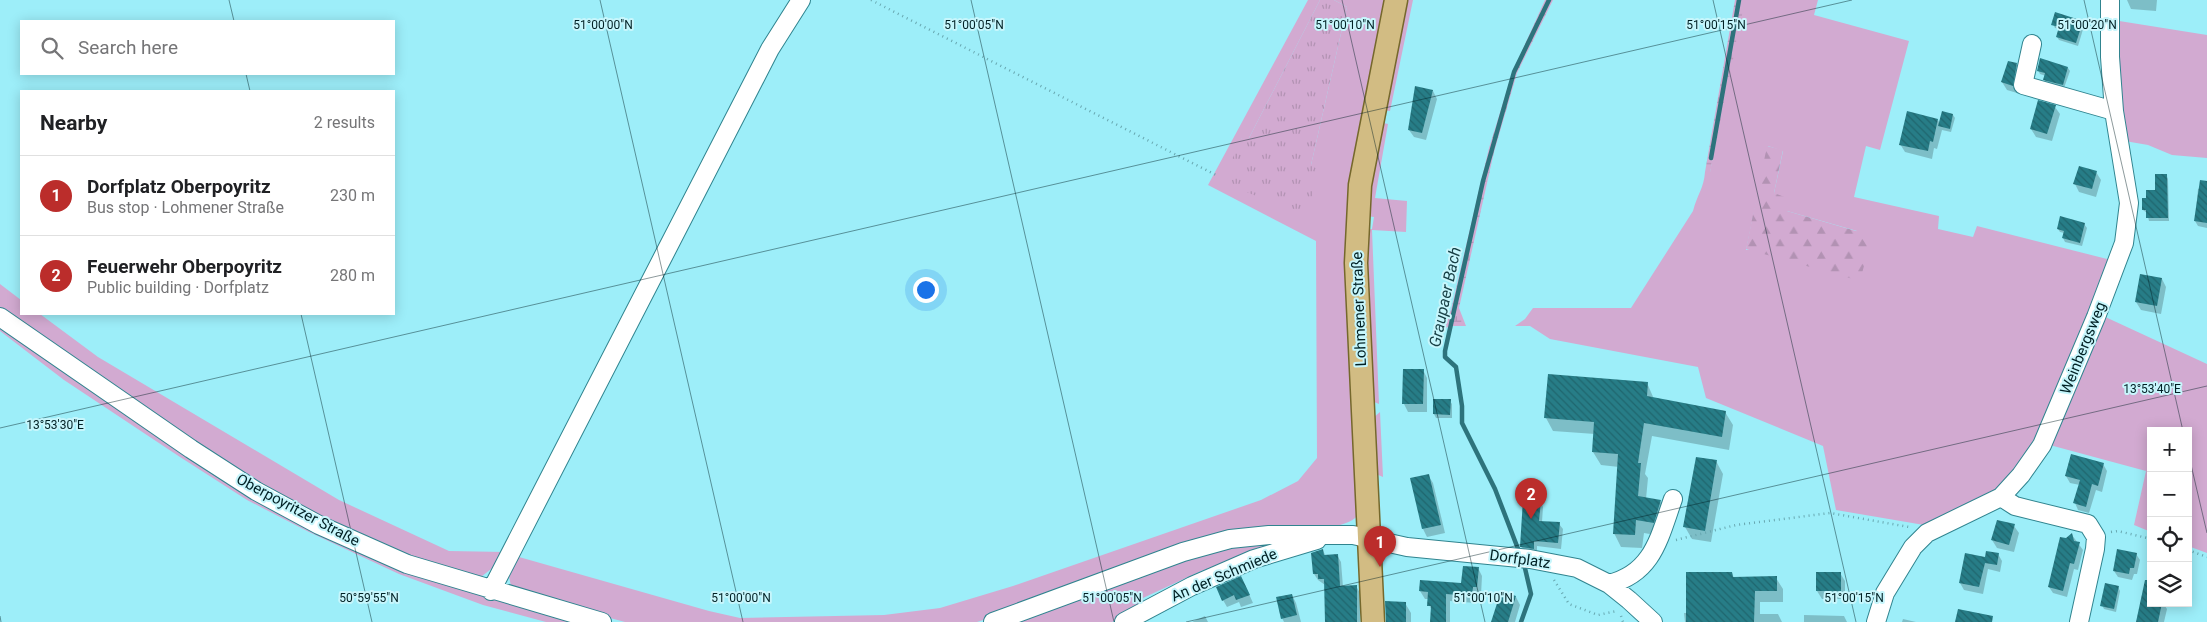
<!DOCTYPE html>
<meta charset="utf-8">
<style>
body{margin:0;font-family:Roboto,sans-serif;background:#f6f6f6;color:#202124}
.controls{position:absolute;right:15px;bottom:15px;display:grid;overflow:hidden;border-radius:0px;box-shadow:0 2px 12px #0003}
.controls button{width:45px;height:45px;display:grid;place-items:center;padding:0;border:0;border-bottom:1px solid #e0e0e0;background:#fff;color:#202124;font:25px sans-serif}
.you{position:absolute;left:925px;top:289px;width:18px;height:18px;margin:-12px;border:4px solid #fff;border-radius:50%;background:#1a73e8;box-shadow:0 0 0 8px #1a73e833}
.badge{display:grid;place-items:center;width:32px;height:32px;border-radius:50%;background:#bb2d2b;color:#fff;font-size:16px;font-weight:700}
.pin{position:absolute;translate:-50% -41px;filter:drop-shadow(0 1px 2px #0008)}
.pin::after{content:'';position:absolute;top:26px;width:18px;height:15px;background:inherit;clip-path:polygon(0 0,100% 0,50% 100%)}
.list{margin:0;padding:0;list-style:none}
h2{display:flex;justify-content:space-between;align-items:center;height:65px;margin:0;padding:0 20px;font-size:21px}
h2 small{font-size:16px;font-weight:400;color:#757577}
.list li{display:grid;grid-template-columns:32px 1fr auto;gap:15px;align-items:center;box-sizing:border-box;height:80px;padding:0 20px;border-top:1px solid #e0e0e0}
.list b{display:block;font-size:19px;white-space:nowrap}
.list p{margin:0;font-size:16px;white-space:nowrap;color:#757577}
.list em{font-size:16px;font-style:normal;color:#757577}
.icon{flex:none;width:28px;height:28px;fill:none;stroke:currentColor;stroke-width:2;stroke-linecap:round;stroke-linejoin:round}
.map{position:relative;flex:none;width:2207px;height:622px;overflow:hidden}
.search{position:absolute;background:#fff;box-shadow:0 2px 12px #0003;left:20px;top:20px;width:375px;height:55px;display:flex;align-items:center;gap:12px;box-sizing:border-box;padding:0 18px;border-radius:0px;color:#757577;font-size:19px}
.panel{position:absolute;background:#fff;box-shadow:0 2px 12px #0003;left:20px;top:90px;width:375px;height:225px;border-radius:0px}
.map>svg:first-child{display:block}
</style>
<div class="map">
<svg width="2207" height="622" viewBox="0 0 2207 622">
<defs>
<pattern id="forest-firs" width="22" height="20" patternUnits="userSpaceOnUse" patternTransform="scale(1.25)"><rect width="22" height="20" fill="#d2aad1"/><path d="M5 1l3.5 6h-7zM16 11l3.5 6h-7z" fill="#b292b3"/></pattern>
<pattern id="wetland-marsh" width="20" height="14" patternUnits="userSpaceOnUse" patternTransform="scale(1.25)"><rect width="20" height="14" fill="#d2aad1"/><path d="M1 5h8M5 5V1M11 12h8M15 12V8" fill="none" stroke="#b292b3"/></pattern>
<pattern id="park-tufts" width="24" height="20" patternUnits="userSpaceOnUse" patternTransform="scale(1.25)"><rect width="24" height="20" fill="#d2aad1"/><path d="M3 7l-1-3M5 7V3M7 7l1-3M15 17l-1-3M17 17v-4M19 17l1-3" fill="none" stroke="#b292b3"/></pattern>
<pattern id="building-back-hatch" width="6" height="6" patternUnits="userSpaceOnUse" patternTransform="scale(1.25)"><rect width="6" height="6" fill="#277d87"/><path d="M-1 5l2 2M0 0l6 6M5-1l2 2" fill="none" stroke="#1f666e"/></pattern>
</defs>
<rect width="100%" height="100%" fill="#9deef9"/>
<!-- green -->
<path fill="#d2aad1" fill-rule="evenodd" d="M 1308,0 L 1320,0 L 1249,138 L 1241,138 L 1311,165 L 1347,7 L 1334,0 L 1387,0 L 1366,109 L 1360,505 C 1359,508 1358,513 1357,516 C 1345,532 1284,530 1266,530 L 977,622 L 625,622 L 558,604 L 511,586 L 508,572 L 512,555 L 709,611 L 740,618 L 884,615 L 940,608 L 1013,586 L 1261,500 L 1298,481 L 1317,458 L 1316,241 L 1208,185 Z
M 1404,0 L 1413,0 L 1390,111 L 1382,110 Z
M 1743,0 L 1818,0 L 1814,15 L 1909,41 L 1880,150 L 1866,146 L 1854,197 L 1939,216 L 1938,229 L 1973,237 L 1977,226 L 2111,260 L 2039,442 L 1995,493 L 1924,525 L 1836,510 L 1823,446 L 1706,398 L 1698,367 L 1550,339 L 1530,326 L 1515,326 L 1525,319 L 1533,308 L 1631,308 L 1693,211 C 1697,195 1704,188 1705,172 L 1710,172 ZM 1768,146 L 1783,151 L 1774,193 L 1787,211 L 1857,231 L 1746,250 Z
M 2113,20 L 2207,35 L 2207,158 L 2172,155 L 2148,145 L 2125,141 Z
M 1379,122 L 1388,124 L 1375,198 L 1407,201 L 1406,232 L 1372,230 L 1379,404 L 1372,401 L 1365,230 L 1372,229 L 1374,217 L 1366,216 Z
M 0,284 L 21,300 L 21,314 L 40,314 L 98,357 L 339,500 L 449,551 L 505,552 L 495,566 L 477,580 L 411,558 L 323,521 L 257,486 L 0,309 Z
M 2101,315 L 2207,364 L 2207,553 L 2188,546 L 2188,431 L 2151,431 L 2151,532 L 2134,525 L 2146,471 L 2046,444 Z
M 0,324 L 318,529 L 584,622 L 546,622 L 483,605 L 399,574 L 309,532 L 247,500 L 180,457 L 64,380 L 0,331 Z
M 1380,412 L 1383,477 L 1376,474 L 1373,418 Z
M 1296,538 L 1201,571 L 1143,598 L 1143,606 L 1112,622 L 1007,622 L 1186,556 L 1233,546 Z"/>
<!-- forest -->
<path fill="url(#forest-firs)" d="M 1767,146 L 1783,150 L 1774,193 L 1787,198 L 1787,211 L 1856,231 L 1869,247 L 1860,281 L 1746,249 Z"/>
<!-- wetland -->
<path fill="url(#wetland-marsh)" d="M 1545,0 L 1553,0 L 1517,73 L 1494,152 L 1459,308 L 1466,326 L 1451,326 L 1440,330 L 1451,310 L 1489,148 L 1513,71 Z
M 1735,0 L 1743,0 L 1744,5 L 1710,173 L 1705,172 Z"/>
<!-- park -->
<path fill="url(#park-tufts)" d="M 1320,0 L 1334,0 L 1347,7 L 1311,165 L 1322,172 L 1304,215 L 1221,182 L 1242,138 L 1249,138 Z"/>
<!-- shadow -->
<path fill="#0003" d="M 2127,0 L 2157,0 L 2156,11 L 2131,9 Z
M 2082,22 L 2084,26 L 2078,46 L 2059,40 L 2057,37 L 2060,29 L 2055,28 L 2053,24 Z
M 2016,64 L 2021,72 L 2017,93 L 2007,90 L 2002,82 Z
M 2068,68 L 2070,71 L 2064,88 L 2047,83 L 2045,80 L 2046,76 L 2040,74 L 2038,70 Z
M 1433,91 L 1437,99 L 1426,140 L 1414,137 L 1409,130 Z
M 2055,107 L 2060,114 L 2052,141 L 2036,137 L 2031,129 Z
M 1953,115 L 1955,118 L 1951,132 L 1942,130 L 1937,149 L 1934,148 L 1932,159 L 1905,152 L 1900,144 L 1938,120 L 1940,124 Z
M 2096,172 L 2101,180 L 2096,197 L 2079,192 L 2075,184 Z
M 2166,175 L 2168,179 L 2169,221 L 2149,221 L 2147,213 L 2143,210 L 2147,199 L 2156,192 Z
M 2207,187 L 2207,228 L 2198,226 L 2195,221 L 2198,189 Z
M 2084,224 L 2087,228 L 2082,246 L 2065,242 L 2063,238 L 2064,233 L 2060,232 L 2058,229 Z
M 2162,279 L 2166,287 L 2161,314 L 2141,310 L 2136,302 Z
M 1423,370 L 1427,378 L 1427,412 L 1408,412 L 1404,404 Z
M 1647,383 L 1654,399 L 1725,412 L 1733,425 L 1729,450 L 1652,436 L 1645,474 L 1648,478 L 1646,499 L 1660,501 L 1668,514 L 1661,536 L 1644,533 L 1642,548 L 1621,547 L 1614,533 L 1619,467 L 1601,465 L 1593,452 L 1595,434 L 1553,431 L 1546,418 Z
M 1435,400 L 1450,401 L 1452,404 L 1452,418 L 1436,418 L 1434,414 Z
M 1716,461 L 1723,474 L 1711,542 L 1692,539 L 1685,527 Z
M 2103,464 L 2107,471 L 2102,492 L 2096,490 L 2089,513 L 2078,510 L 2075,503 L 2080,485 L 2070,483 L 2066,476 Z
M 1428,475 L 1433,483 L 1445,533 L 1427,537 L 1423,529 L 1412,479 Z
M 1540,501 L 1543,507 L 1542,522 L 1559,524 L 1563,529 L 1561,549 L 1537,546 L 1537,554 L 1525,553 L 1522,547 Z
M 2014,526 L 2019,533 L 2014,552 L 1997,548 L 1992,540 Z
M 2072,535 L 2083,550 L 2078,570 L 2074,569 L 2067,597 L 2053,593 L 2049,587 L 2066,540 Z
M 1323,551 L 1326,556 L 1337,555 L 1341,562 L 1343,587 L 1356,586 L 1360,593 L 1360,622 L 1326,622 L 1325,585 L 1318,580 L 1314,574 Z
M 1998,554 L 2002,561 L 2000,572 L 1988,569 L 1983,594 L 1964,590 L 1960,583 L 1986,559 Z
M 2136,554 L 2140,560 L 2137,574 L 2134,574 L 2132,580 L 2118,577 L 2114,571 Z
M 1478,568 L 1482,576 L 1481,595 L 1477,594 L 1476,603 L 1450,601 L 1450,622 L 1445,622 L 1432,610 L 1429,605 L 1429,599 L 1425,599 L 1420,591 L 1463,584 Z
M 1732,573 L 1734,578 L 1776,578 L 1783,589 L 1783,602 L 1760,602 L 1760,614 L 1778,614 L 1782,622 L 1685,622 L 1684,613 L 1687,613 Z
M 1840,573 L 1845,581 L 1845,599 L 1822,599 L 1817,591 Z
M 1245,585 L 1253,603 L 1241,607 L 1239,602 L 1227,607 L 1223,600 Z
M 2118,587 L 2120,591 L 2116,612 L 2104,609 L 2102,605 Z
M 1292,595 L 1296,603 L 1301,622 L 1284,622 L 1282,618 Z
M 1516,597 L 1520,605 L 1515,622 L 1492,622 Z
M 1405,603 L 1411,613 L 1411,622 L 1387,622 Z
M 2151,603 L 2163,603 L 2167,609 L 2164,622 L 2137,622 Z
M 1804,615 L 1844,616 L 1847,622 L 1804,622 Z
M 1205,616 L 1208,622 L 1192,622 Z
M 1903,619 L 1916,622 L 1902,622 Z"/>
<g fill="none" stroke-linecap="round" stroke-linejoin="round">
<!-- stream -->
<path stroke="#2d737c" stroke-width="4.5" d="M 1711,158 L 1739,0
M 1520,554 L 1495,489 L 1462,423 L 1462,406 L 1456,367 L 1445,357 L 1445,351 L 1483,181 L 1514,72 L 1549,0
M 1521,622 L 1531,594 L 1524,564"/>
</g>
<!-- building -->
<path fill="url(#building-back-hatch)" d="M 2055,12 L 2083,21 L 2076,43 L 2056,37 L 2059,27 L 2051,25 Z
M 2040,58 L 2068,67 L 2063,85 L 2043,80 L 2045,73 L 2037,71 Z
M 2008,61 L 2017,63 L 2013,86 L 2001,82 Z
M 1415,86 L 1433,90 L 1422,133 L 1408,130 Z
M 2038,100 L 2056,105 L 2047,134 L 2030,129 Z
M 1907,111 L 1938,119 L 1933,142 L 1930,141 L 1928,151 L 1899,145 Z
M 1942,111 L 1953,114 L 1950,129 L 1938,126 Z
M 2079,166 L 2097,171 L 2092,189 L 2073,184 Z
M 2155,174 L 2167,174 L 2168,218 L 2146,218 L 2146,210 L 2142,210 L 2142,198 L 2146,198 L 2146,190 L 2155,190 Z
M 2200,180 L 2207,181 L 2207,223 L 2194,221 Z
M 2060,216 L 2085,223 L 2080,243 L 2062,238 L 2064,231 L 2057,229 Z
M 2140,274 L 2162,278 L 2157,306 L 2135,302 Z
M 1403,369 L 1424,369 L 1423,404 L 1402,404 Z
M 1548,374 L 1648,382 L 1647,396 L 1726,411 L 1722,437 L 1644,423 L 1638,463 L 1641,463 L 1638,496 L 1661,500 L 1660,503 L 1654,523 L 1636,520 L 1635,535 L 1613,534 L 1618,454 L 1592,452 L 1594,422 L 1544,418 Z
M 1433,399 L 1451,399 L 1450,415 L 1433,414 Z
M 2071,454 L 2104,463 L 2098,486 L 2092,484 L 2086,507 L 2073,503 L 2080,480 L 2065,476 Z
M 1696,457 L 1717,460 L 1705,531 L 1683,527 Z
M 1429,474 L 1441,525 L 1422,529 L 1410,478 Z
M 1523,499 L 1541,500 L 1539,521 L 1560,522 L 1558,543 L 1534,541 L 1534,549 L 1520,547 Z
M 1997,520 L 2015,524 L 2009,545 L 1991,540 Z
M 2072,533 L 2074,541 L 2080,542 L 2074,564 L 2070,563 L 2063,591 L 2048,587 L 2060,537 L 2066,538 Z
M 1323,549 L 1324,555 L 1338,554 L 1340,586 L 1357,585 L 1357,622 L 1325,622 L 1324,579 L 1318,579 L 1318,574 L 1313,574 L 1311,553 Z
M 2117,549 L 2137,553 L 2134,568 L 2130,568 L 2129,574 L 2113,571 Z
M 1986,551 L 1999,553 L 1997,565 L 1985,563 L 1979,587 L 1959,583 L 1965,553 L 1985,557 Z
M 1463,566 L 1479,567 L 1477,587 L 1473,587 L 1472,596 L 1446,594 L 1446,622 L 1430,622 L 1431,606 L 1427,606 L 1428,592 L 1419,591 L 1420,580 L 1461,583 Z
M 1686,572 L 1732,572 L 1733,577 L 1777,576 L 1777,591 L 1755,591 L 1754,622 L 1686,622 Z
M 1816,572 L 1841,572 L 1841,591 L 1816,591 Z
M 1241,576 L 1250,595 L 1236,600 L 1234,595 L 1222,601 L 1216,587 Z
M 2145,580 L 2151,580 L 2151,603 L 2162,603 L 2158,622 L 2136,622 Z
M 2105,583 L 2119,586 L 2114,609 L 2100,606 Z
M 1501,591 L 1516,596 L 1508,622 L 1491,622 Z
M 1292,594 L 1297,615 L 1281,619 L 1276,597 Z
M 1385,601 L 1406,602 L 1406,622 L 1386,622 Z
M 1958,609 L 1993,616 L 1992,622 L 1955,622 Z"/>
<g fill="none" stroke-linecap="round" stroke-linejoin="round">
<defs>
<path id="minor" d="M 2032,44 L 2023,85 L 2114,111
M 0,317 L 191,449 L 256,491 L 319,525 L 407,564 L 602,622
M 2001,497 L 2015,506 L 2088,524 L 2096,537 L 2095,549 L 2079,622
M 1609,584 C 1653,573 1659,538 1673,499
M 491,591 L 770,49 L 801,0
M 993,622 L 1183,552 L 1230,539 L 1269,535 L 1353,535 L 1407,547 L 1530,559 L 1577,568 L 1609,584 L 1629,600 L 1653,622
M 1124,622 L 1192,586 L 1254,559 L 1317,540
M 1876,622 L 1885,593 L 1913,547 L 1927,533 L 2001,497 L 2021,475 L 2042,445 L 2096,317 L 2124,243 L 2129,203 L 2114,111 L 2110,57 L 2110,0"/>
<path id="major" d="M 1373,622 L 1356,263 L 1360,185 L 1396,0"/>
</defs>
<!-- minor casing -->
<use href="#minor" stroke="#30848f" stroke-width="20"/>
<!-- major casing -->
<use href="#major" stroke="#75682c" stroke-width="25"/>
<!-- path -->
<path stroke="#68a8b1" stroke-width="2.5" stroke-dasharray="1 4" stroke-linecap="butt" d="M 871,0 L 1216,175
M 2111,532 L 2118,531 L 2151,539
M 1676,540 L 1736,525 L 1830,513 L 1909,527
M 2188,550 L 2207,557
M 1554,580 L 1569,604 L 1598,615 L 1617,611
M 1621,616 L 1623,622"/>
<!-- minor -->
<use href="#minor" stroke="#fff" stroke-width="18"/>
<!-- major -->
<use href="#major" stroke="#d2bc83" stroke-width="22"/>
</g>
<!-- ticks -->
<path fill="none" stroke="#002024" stroke-width="1" stroke-opacity="0.45" d="M 229,0 L 234,21M 600,0 L 743,622M 971,0 L 1114,622M 1342,0 L 1485,622M 1713,0 L 1856,622M 2084,0 L 2183,431M 246,74 L 250,91M 301,314 L 372,622M 0,428 L 1852,0M 2188,452 L 2207,533M 0,616 L 1,622M 1186,622 L 2207,386"/>
<g text-anchor="middle" dominant-baseline="central" stroke-width="4" stroke-linejoin="round" paint-order="stroke">
<!-- street labels -->
<g font-size="15" fill="#002024" stroke="#c7f6fc">
<text transform="translate(1359 309) rotate(-92)">Lohmener Straße</text>
<text transform="translate(2083 348) rotate(-68)">Weinbergsweg</text>
<text transform="translate(298 510) rotate(28)">Oberpoyritzer Straße</text>
<text transform="translate(1520 559) rotate(8)">Dorfplatz</text>
<text transform="translate(1224 575) rotate(-23)">An der Schmiede</text>
</g>
<!-- water labels -->
<g font-size="16" font-style="italic" fill="#173f45" stroke="#c7f6fc">
<text transform="translate(1445 297) rotate(-78)">Graupaer Bach</text>
</g>
</g>
<g font-size="12" text-anchor="middle" fill="#002024" stroke="#c7f6fc" stroke-width="4" stroke-linejoin="round" paint-order="stroke">
<text x="603" y="29">51°00'00"N</text>
<text x="974" y="29">51°00'05"N</text>
<text x="2087" y="29">51°00'20"N</text>
<text x="1345" y="29">51°00'10"N</text>
<text x="1716" y="29">51°00'15"N</text>
<text x="2152" y="393">13°53'40"E</text>
<text x="55" y="429">13°53'30"E</text>
<text x="369" y="602">50°59'55"N</text>
<text x="741" y="602">51°00'00"N</text>
<text x="1112" y="602">51°00'05"N</text>
<text x="1483" y="602">51°00'10"N</text>
<text x="1854" y="602">51°00'15"N</text>
</g>
</svg>
<div class="controls">
<button>+</button>
<button>−</button>
<button><svg class="icon" aria-label="locate" viewBox="0 0 24 24"><circle cx="12" cy="12" r="6"/><path d="M12 2v4M12 18v4M2 12h4M18 12h4"/></svg></button>
<button><svg class="icon" aria-label="layers" viewBox="0 0 24 24"><path d="M12 4l9 5-9 5-9-5zM3 14l9 5 9-5"/></svg></button>
</div>
<div class="you"></div>
<div class="pin badge" style="left:1380px;top:567px">1</div>
<div class="pin badge" style="left:1531px;top:519px">2</div>
<div class="search"><svg class="icon" aria-label="search" viewBox="0 0 24 24"><circle cx="10" cy="10" r="6"/><path d="M15 15l6 6"/></svg>Search here</div>
<section class="panel">
<h2>Nearby<small>2 results</small></h2>
<ul class="list">
<li><span class="badge">1</span><div><b>Dorfplatz Oberpoyritz</b><p>Bus stop · Lohmener Straße</p></div><em>230 m</em></li>
<li><span class="badge">2</span><div><b>Feuerwehr Oberpoyritz</b><p>Public building · Dorfplatz</p></div><em>280 m</em></li>
</ul>
</section>
</div>
